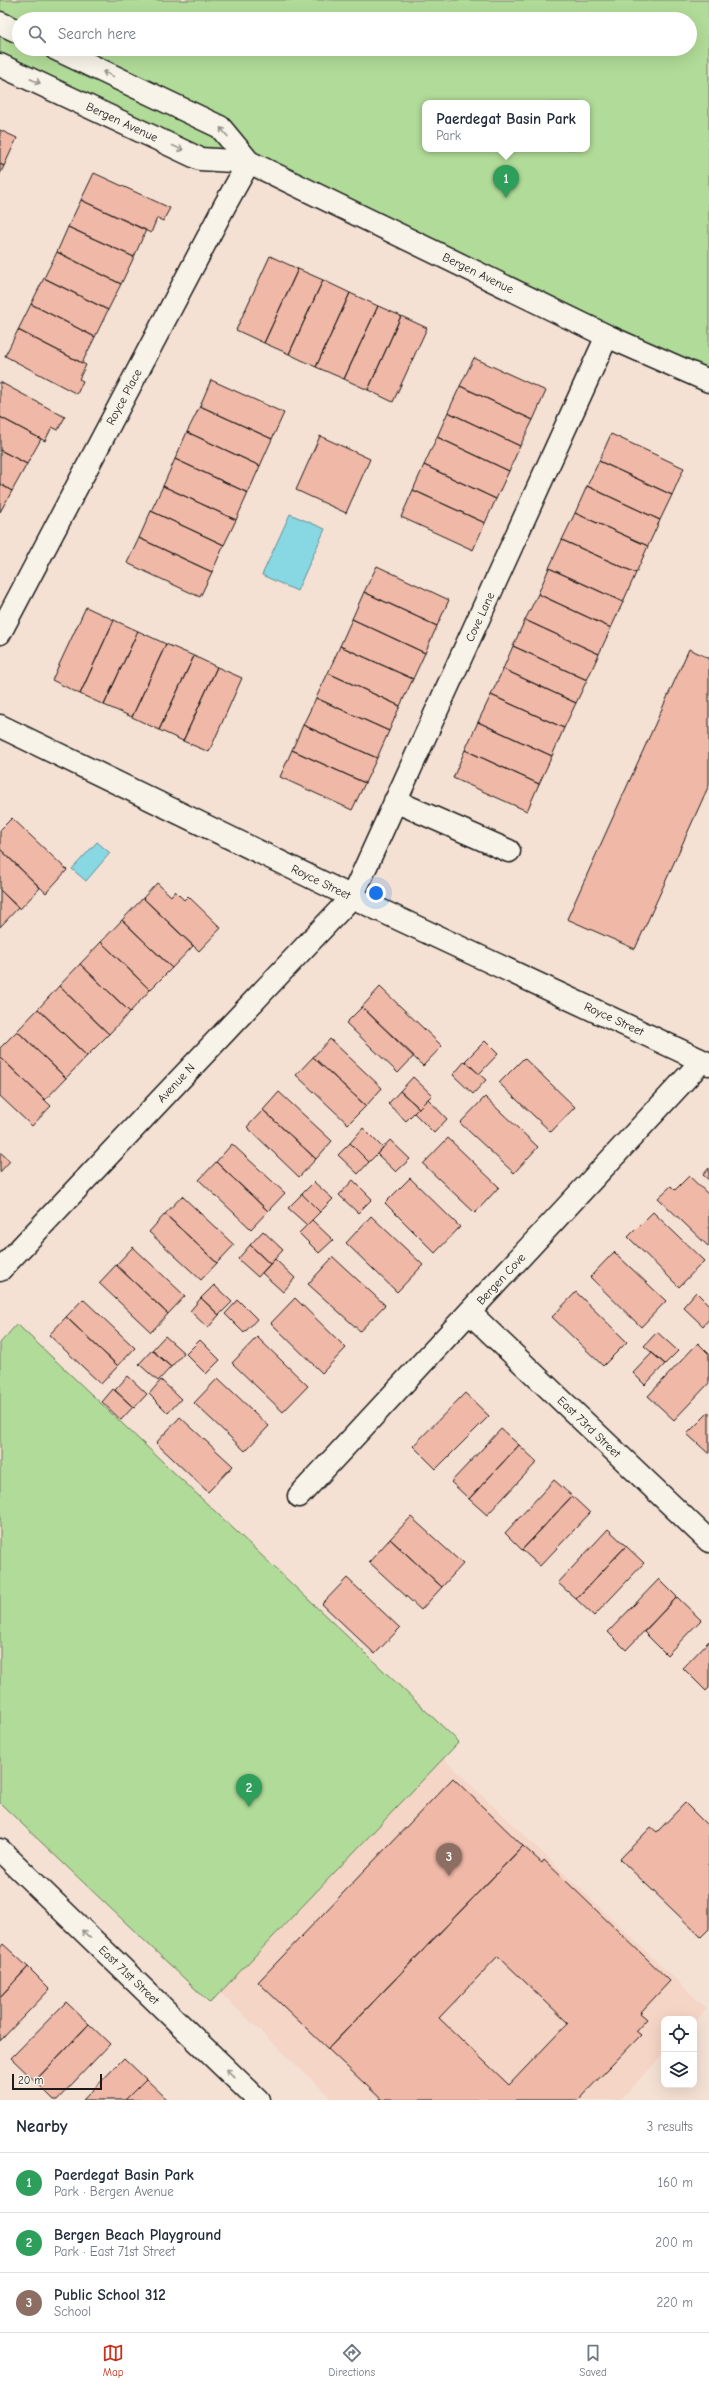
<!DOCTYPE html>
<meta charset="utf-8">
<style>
body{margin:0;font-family:"Comic Neue",sans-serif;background:#f6f6f7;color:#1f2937}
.controls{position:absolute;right:12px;bottom:12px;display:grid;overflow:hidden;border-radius:8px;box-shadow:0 4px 16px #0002}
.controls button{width:36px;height:36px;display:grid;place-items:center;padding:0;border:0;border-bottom:1px solid #e0e1e3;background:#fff;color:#1f2937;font:20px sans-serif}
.scale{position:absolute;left:12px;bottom:10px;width:90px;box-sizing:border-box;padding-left:4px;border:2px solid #1c1c1c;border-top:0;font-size:11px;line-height:14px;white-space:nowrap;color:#1c1c1c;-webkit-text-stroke:3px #f7f3e8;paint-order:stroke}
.you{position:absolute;left:376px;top:893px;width:14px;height:14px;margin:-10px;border:3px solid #fff;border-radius:50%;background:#1a73e8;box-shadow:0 0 0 6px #1a73e833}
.badge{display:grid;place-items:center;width:26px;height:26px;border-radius:50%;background:#c8321e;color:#fff;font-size:13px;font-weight:700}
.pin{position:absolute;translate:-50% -33px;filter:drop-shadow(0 1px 2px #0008)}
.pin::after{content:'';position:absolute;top:21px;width:14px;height:12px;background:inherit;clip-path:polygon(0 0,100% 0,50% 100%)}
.popup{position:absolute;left:422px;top:100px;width:168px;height:52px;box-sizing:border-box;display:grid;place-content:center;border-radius:8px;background:#fff;filter:drop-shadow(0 1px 3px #0005);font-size:13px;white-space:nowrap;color:#747a83}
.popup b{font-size:15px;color:#1f2937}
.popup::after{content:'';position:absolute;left:50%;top:100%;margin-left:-8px;border:8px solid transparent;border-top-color:#fff}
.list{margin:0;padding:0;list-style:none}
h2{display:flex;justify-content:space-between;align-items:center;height:52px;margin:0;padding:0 16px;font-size:17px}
h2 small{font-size:13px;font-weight:400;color:#747a83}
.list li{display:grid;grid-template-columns:26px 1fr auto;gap:12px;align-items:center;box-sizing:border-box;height:60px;padding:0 16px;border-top:1px solid #e0e1e3}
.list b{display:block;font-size:15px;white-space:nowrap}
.list p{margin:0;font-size:13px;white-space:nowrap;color:#747a83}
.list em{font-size:13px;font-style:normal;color:#747a83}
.icon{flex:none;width:22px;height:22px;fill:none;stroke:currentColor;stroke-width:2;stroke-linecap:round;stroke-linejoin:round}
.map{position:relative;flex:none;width:709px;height:2100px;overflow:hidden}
.search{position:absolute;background:#fff;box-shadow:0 4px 16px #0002;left:12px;right:12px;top:12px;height:44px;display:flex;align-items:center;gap:10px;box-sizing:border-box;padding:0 14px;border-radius:22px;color:#747a83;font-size:15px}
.sheet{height:232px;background:#fff}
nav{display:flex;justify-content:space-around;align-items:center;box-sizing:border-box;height:56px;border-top:1px solid #e0e1e3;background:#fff;font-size:11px;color:#747a83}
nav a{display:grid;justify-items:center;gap:2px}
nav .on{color:#c8321e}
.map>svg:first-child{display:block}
</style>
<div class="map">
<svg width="709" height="2100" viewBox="0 0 709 2100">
<rect width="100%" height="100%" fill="#f5e1d4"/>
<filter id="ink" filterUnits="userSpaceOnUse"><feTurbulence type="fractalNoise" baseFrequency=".025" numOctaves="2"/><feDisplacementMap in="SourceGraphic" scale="8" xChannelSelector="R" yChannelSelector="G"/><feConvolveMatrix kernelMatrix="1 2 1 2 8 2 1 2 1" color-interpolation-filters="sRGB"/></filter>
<g filter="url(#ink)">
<!-- built -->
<path fill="#f4d5c6" d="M 443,1758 L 707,2009 L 694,2023 L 694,2019 L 664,2019 L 664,2054 L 620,2100 L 333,2100 L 220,1993 Z"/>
<!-- green -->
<path fill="#b1db98" stroke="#667c5a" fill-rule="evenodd" d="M 0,0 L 709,0 L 709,382 L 0,61 ZM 19,19 L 690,19 L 690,49 L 19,49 ZM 425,103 L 587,103 L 587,149 L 425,149 Z
M 17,1324 L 459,1742 L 210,2003 L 0,1803 L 0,1343 Z"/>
<!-- water -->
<path fill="#88d8e4" stroke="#5d8d94" d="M 290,514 L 325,529 L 297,591 L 262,575 Z
M 97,842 L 110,853 L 86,881 L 72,869 Z"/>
<!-- building -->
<path fill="#f0b8a7" stroke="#1c1c1c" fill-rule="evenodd" d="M 0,130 L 17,138 L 4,166 L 0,164 Z
M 0,164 L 4,166 L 0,174 Z
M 94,173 L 170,208 L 163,221 L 157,218 L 151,233 L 81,200 Z
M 81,200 L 146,230 L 134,257 L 68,227 Z
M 68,227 L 134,257 L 121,284 L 57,252 Z
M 57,252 L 121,284 L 108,310 L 44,278 Z
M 270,256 L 298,269 L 264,343 L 236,330 Z
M 298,269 L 323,280 L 289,354 L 264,343 Z
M 44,278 L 108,310 L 95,337 L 31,304 Z
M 323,280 L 350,293 L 316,367 L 289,354 Z
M 350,293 L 378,306 L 344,379 L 316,367 Z
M 31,304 L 95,337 L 82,363 L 18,330 Z
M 378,306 L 401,316 L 368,390 L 344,379 Z
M 401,316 L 427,328 L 393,402 L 368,390 Z
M 18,330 L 86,365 L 79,379 L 83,381 L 77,394 L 5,356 Z
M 474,358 L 546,391 L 533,420 L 460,386 Z
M 211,380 L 284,413 L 272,439 L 200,406 Z
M 0,382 L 65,417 L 58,430 L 52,427 L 45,441 L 0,417 Z
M 460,386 L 533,420 L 520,446 L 448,412 Z
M 200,406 L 272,439 L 260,466 L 187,432 Z
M 448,412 L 520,446 L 509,471 L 437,437 Z
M 0,417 L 41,439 L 27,464 L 0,450 Z
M 187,432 L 260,466 L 248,493 L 175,459 Z
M 611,434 L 684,468 L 672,495 L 599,461 Z
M 320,436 L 370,459 L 346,513 L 296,490 Z
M 437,437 L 509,471 L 496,499 L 424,465 Z
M 0,450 L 27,464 L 12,491 L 0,484 Z
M 175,459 L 248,493 L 236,520 L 163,486 Z
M 599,461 L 672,495 L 660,520 L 587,486 Z
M 424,465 L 496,499 L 485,523 L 413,490 Z
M 0,484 L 12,491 L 0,512 Z
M 163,486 L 236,520 L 224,545 L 151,511 Z
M 587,486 L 660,520 L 648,546 L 575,513 Z
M 413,490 L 485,523 L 473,550 L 401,517 Z
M 151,511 L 224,545 L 212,572 L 139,538 Z
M 575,513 L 648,546 L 636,573 L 562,540 Z
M 139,538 L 212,572 L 200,597 L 127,563 Z
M 562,540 L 636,573 L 623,602 L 549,568 Z
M 377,566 L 449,600 L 437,626 L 364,592 Z
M 549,568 L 623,602 L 611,628 L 538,594 Z
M 364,592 L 437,626 L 425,653 L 352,619 Z
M 538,594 L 611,628 L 599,654 L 525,620 Z
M 86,607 L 114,620 L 80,694 L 52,680 Z
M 352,619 L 425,653 L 413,679 L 340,646 Z
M 114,620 L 138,631 L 104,705 L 80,694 Z
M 525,620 L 599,654 L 587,680 L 513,646 Z
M 138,631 L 166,644 L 132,717 L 104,705 Z
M 166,644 L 194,656 L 159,730 L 132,717 Z
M 340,646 L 413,679 L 400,706 L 328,673 Z
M 513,646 L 587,680 L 576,703 L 503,669 Z
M 689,649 L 709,658 L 709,785 L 635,949 L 567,919 Z
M 194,656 L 217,667 L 183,741 L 159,730 Z
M 217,667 L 242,678 L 209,752 L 183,741 Z
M 503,669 L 576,703 L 564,728 L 491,695 Z
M 328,673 L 400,706 L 389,731 L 316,698 Z
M 491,695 L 564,728 L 552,756 L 478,722 Z
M 316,698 L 389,731 L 377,758 L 303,725 Z
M 478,722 L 552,756 L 539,784 L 465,750 Z
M 303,725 L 377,758 L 365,783 L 292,750 Z
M 292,750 L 365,783 L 352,810 L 280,777 Z
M 465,750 L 539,784 L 527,811 L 453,778 Z
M 12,818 L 67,870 L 46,893 L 0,849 L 0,830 Z
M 0,849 L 40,888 L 20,909 L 0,890 Z
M 157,883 L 171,896 L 175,891 L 184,900 L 188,896 L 221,928 L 199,951 L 143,898 Z
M 0,890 L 18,908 L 0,927 Z
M 143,898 L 193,946 L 172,968 L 122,920 Z
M 122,920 L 172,968 L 150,990 L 101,942 Z
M 101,942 L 150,990 L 130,1012 L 80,964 Z
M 80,964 L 130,1012 L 109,1034 L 59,986 Z
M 59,986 L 109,1034 L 87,1056 L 38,1009 Z
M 380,987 L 442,1046 L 423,1066 L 362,1007 Z
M 362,1007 L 414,1056 L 398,1073 L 346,1023 Z
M 38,1009 L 87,1056 L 66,1078 L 17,1031 Z
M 17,1031 L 66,1078 L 45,1100 L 0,1057 L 0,1048 Z
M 330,1039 L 382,1088 L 366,1106 L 313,1057 Z
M 485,1041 L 498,1054 L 479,1074 L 465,1061 Z
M 0,1057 L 51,1106 L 32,1126 L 0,1096 Z
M 313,1057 L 366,1106 L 348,1124 L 296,1075 Z
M 524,1058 L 575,1107 L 551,1132 L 499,1083 Z
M 465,1061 L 486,1080 L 473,1094 L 453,1075 Z
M 413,1077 L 432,1095 L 419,1108 L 400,1091 Z
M 400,1091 L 419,1108 L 406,1121 L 388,1104 Z
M 279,1092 L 332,1141 L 316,1159 L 263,1110 Z
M 485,1097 L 538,1147 L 514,1173 L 460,1123 Z
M 428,1099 L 447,1119 L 434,1133 L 414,1113 Z
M 263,1110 L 316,1159 L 299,1177 L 247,1127 Z
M 363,1128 L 383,1148 L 369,1162 L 350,1143 Z
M 448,1138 L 499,1187 L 475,1213 L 423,1164 Z
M 390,1140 L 410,1159 L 396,1172 L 377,1154 Z
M 350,1143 L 369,1162 L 358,1174 L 338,1155 Z
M 232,1144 L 285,1193 L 268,1211 L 216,1162 Z
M 0,1152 L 10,1161 L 0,1172 Z
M 216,1162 L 268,1211 L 251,1229 L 199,1180 Z
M 709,1168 L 709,1180 L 703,1175 Z
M 689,1176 L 709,1195 L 709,1247 L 658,1198 L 671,1186 L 675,1190 Z
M 410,1178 L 460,1227 L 435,1253 L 385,1203 Z
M 353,1180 L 372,1199 L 358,1213 L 339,1195 Z
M 314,1182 L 333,1199 L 320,1212 L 302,1194 Z
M 302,1194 L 320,1212 L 307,1225 L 288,1208 Z
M 182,1196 L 234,1245 L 217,1263 L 165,1214 Z
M 653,1212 L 704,1261 L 679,1287 L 628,1237 Z
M 165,1214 L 217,1263 L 201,1280 L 149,1232 Z
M 371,1216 L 423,1265 L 397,1292 L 346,1243 Z
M 312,1220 L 333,1240 L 319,1253 L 299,1233 Z
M 263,1231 L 283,1250 L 270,1264 L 250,1245 Z
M 250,1245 L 270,1264 L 258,1277 L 238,1259 Z
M 133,1247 L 185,1296 L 168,1314 L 116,1265 Z
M 614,1252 L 666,1301 L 641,1327 L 590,1277 Z
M 333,1257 L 385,1305 L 360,1331 L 308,1284 Z
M 275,1259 L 295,1278 L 283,1292 L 262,1273 Z
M 116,1265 L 168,1314 L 151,1332 L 99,1283 Z
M 214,1285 L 232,1302 L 219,1315 L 201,1298 Z
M 576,1292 L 627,1342 L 603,1366 L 552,1317 Z
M 696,1292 L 709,1305 L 709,1319 L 703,1326 L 683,1307 Z
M 201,1298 L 219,1315 L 208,1328 L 190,1311 Z
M 295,1298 L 346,1348 L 322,1373 L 271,1323 Z
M 83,1299 L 135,1348 L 118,1366 L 66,1317 Z
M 238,1300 L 257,1319 L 244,1333 L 225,1314 Z
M 66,1317 L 118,1366 L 101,1384 L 49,1335 Z
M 657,1332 L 678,1351 L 665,1364 L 644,1346 Z
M 165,1336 L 184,1353 L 171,1367 L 152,1350 Z
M 257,1337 L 308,1386 L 283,1412 L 232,1363 Z
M 200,1340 L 220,1360 L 206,1374 L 186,1354 Z
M 698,1343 L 709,1354 L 709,1383 L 674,1420 L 648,1396 Z
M 152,1350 L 171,1367 L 158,1381 L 139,1364 Z
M 652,1353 L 665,1364 L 645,1385 L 633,1373 Z
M 128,1376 L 147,1394 L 134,1408 L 115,1390 Z
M 218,1378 L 269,1426 L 245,1451 L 194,1403 Z
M 161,1380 L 181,1399 L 168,1413 L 149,1394 Z
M 113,1389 L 133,1407 L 121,1420 L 102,1402 Z
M 465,1393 L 489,1416 L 436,1469 L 413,1446 Z
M 709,1412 L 709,1454 L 687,1434 Z
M 180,1417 L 233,1466 L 208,1492 L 156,1443 Z
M 501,1429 L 519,1445 L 469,1499 L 451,1482 Z
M 519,1445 L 537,1462 L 487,1515 L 469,1499 Z
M 554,1480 L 572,1496 L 522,1550 L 505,1533 Z
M 572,1496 L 590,1513 L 540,1566 L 522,1550 Z
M 411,1517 L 463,1564 L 442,1587 L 390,1539 Z
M 608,1529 L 626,1546 L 576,1599 L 558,1583 Z
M 390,1539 L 442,1587 L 421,1610 L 369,1562 Z
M 626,1546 L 644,1563 L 594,1616 L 576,1599 Z
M 347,1578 L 400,1628 L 375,1654 L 322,1604 Z
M 659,1579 L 677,1597 L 626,1650 L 608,1632 Z
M 677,1597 L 701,1620 L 667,1655 L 644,1632 Z
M 709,1641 L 709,1688 L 706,1691 L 683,1668 Z
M 453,1778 L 523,1846 L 328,2049 L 258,1982 Z
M 685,1803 L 709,1827 L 709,1929 L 701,1937 L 620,1859 L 651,1827 L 657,1832 Z
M 523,1846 L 542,1863 L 544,1860 L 670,1981 L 640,2013 L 647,2019 L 636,2031 L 641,2035 L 578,2100 L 382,2100 L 328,2049 ZM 498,1956 L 568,2023 L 509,2085 L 439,2018 Z
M 3,1944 L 28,1967 L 0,1997 L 0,1948 Z
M 28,1967 L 50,1989 L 0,2041 L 0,1997 Z
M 66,2002 L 89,2024 L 35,2081 L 11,2058 Z
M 89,2024 L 110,2044 L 57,2100 L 54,2100 L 35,2081 Z
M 124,2058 L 146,2079 L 125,2100 L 83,2100 Z
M 146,2079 L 167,2099 L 166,2100 L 125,2100 Z"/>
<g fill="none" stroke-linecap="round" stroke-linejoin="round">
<defs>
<path id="minor" d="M 0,23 L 19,32
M 56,49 L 220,127 L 249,162
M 0,65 L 200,159 L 249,162 L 607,336 L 709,381
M 0,633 L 225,205 L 249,162
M 0,726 L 352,897 L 709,1064
M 395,801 L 509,851
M 0,1270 L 352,897 L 607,336
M 470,1313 L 709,1541
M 299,1496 L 702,1061
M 0,1850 L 258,2100"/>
</defs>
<!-- minor casing -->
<use href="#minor" stroke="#1c1c1c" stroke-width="25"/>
<!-- minor -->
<use href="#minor" stroke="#f7f3e8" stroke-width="22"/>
</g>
<!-- one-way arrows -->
<defs><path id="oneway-shaft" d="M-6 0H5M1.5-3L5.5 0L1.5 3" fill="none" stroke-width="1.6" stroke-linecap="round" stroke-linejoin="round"/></defs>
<g stroke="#94928c">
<use href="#oneway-shaft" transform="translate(108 74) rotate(-155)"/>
<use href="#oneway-shaft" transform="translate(35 81) rotate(25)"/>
<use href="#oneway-shaft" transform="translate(224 132) rotate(-130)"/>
<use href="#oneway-shaft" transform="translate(178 148) rotate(25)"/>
<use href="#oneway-shaft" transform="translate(86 1934) rotate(-136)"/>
<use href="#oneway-shaft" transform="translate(230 2073) rotate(-136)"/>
</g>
</g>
<g text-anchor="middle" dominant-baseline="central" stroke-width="4" stroke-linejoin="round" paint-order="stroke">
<!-- street labels -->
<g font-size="12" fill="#1c1c1c" stroke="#f7f3e8">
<text transform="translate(122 122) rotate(25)">Bergen Avenue</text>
<text transform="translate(478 273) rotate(26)">Bergen Avenue</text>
<text transform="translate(124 397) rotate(-62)">Royce Place</text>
<text transform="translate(480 617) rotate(-65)">Cove Lane</text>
<text transform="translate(321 882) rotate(26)">Royce Street</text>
<text transform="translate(614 1019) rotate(25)">Royce Street</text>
<text transform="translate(176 1083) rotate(-47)">Avenue N</text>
<text transform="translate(501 1279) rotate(-47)">Bergen Cove</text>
<text transform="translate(589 1427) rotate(44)">East 73rd Street</text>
<text transform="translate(129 1975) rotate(44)">East 71st Street</text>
</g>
</g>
</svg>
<div class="controls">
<button><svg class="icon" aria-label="locate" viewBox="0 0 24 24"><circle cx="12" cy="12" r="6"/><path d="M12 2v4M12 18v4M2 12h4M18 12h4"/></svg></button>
<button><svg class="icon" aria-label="layers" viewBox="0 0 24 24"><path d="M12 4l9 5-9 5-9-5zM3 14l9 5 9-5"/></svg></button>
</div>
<div class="scale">20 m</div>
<div class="you"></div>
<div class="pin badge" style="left:506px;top:198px;background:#2e9e5b">1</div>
<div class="popup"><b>Paerdegat Basin Park</b>Park</div>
<div class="pin badge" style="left:249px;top:1807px;background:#2e9e5b">2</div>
<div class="pin badge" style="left:449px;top:1876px;background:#8d6e63">3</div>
<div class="search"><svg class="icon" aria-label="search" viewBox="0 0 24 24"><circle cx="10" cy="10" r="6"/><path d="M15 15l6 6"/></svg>Search here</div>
</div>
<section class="sheet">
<h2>Nearby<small>3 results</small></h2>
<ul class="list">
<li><span class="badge" style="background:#2e9e5b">1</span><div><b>Paerdegat Basin Park</b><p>Park · Bergen Avenue</p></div><em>160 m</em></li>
<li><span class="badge" style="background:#2e9e5b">2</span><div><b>Bergen Beach Playground</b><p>Park · East 71st Street</p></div><em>200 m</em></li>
<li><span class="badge" style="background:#8d6e63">3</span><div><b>Public School 312</b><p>School</p></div><em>220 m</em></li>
</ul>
</section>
<nav>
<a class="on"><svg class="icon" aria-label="map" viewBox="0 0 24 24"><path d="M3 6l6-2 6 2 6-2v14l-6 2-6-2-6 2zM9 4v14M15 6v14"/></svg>Map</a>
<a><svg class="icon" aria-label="directions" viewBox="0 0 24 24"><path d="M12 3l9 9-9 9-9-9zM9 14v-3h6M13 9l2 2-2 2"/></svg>Directions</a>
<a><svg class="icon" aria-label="saved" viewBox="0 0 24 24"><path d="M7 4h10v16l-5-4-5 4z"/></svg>Saved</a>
</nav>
